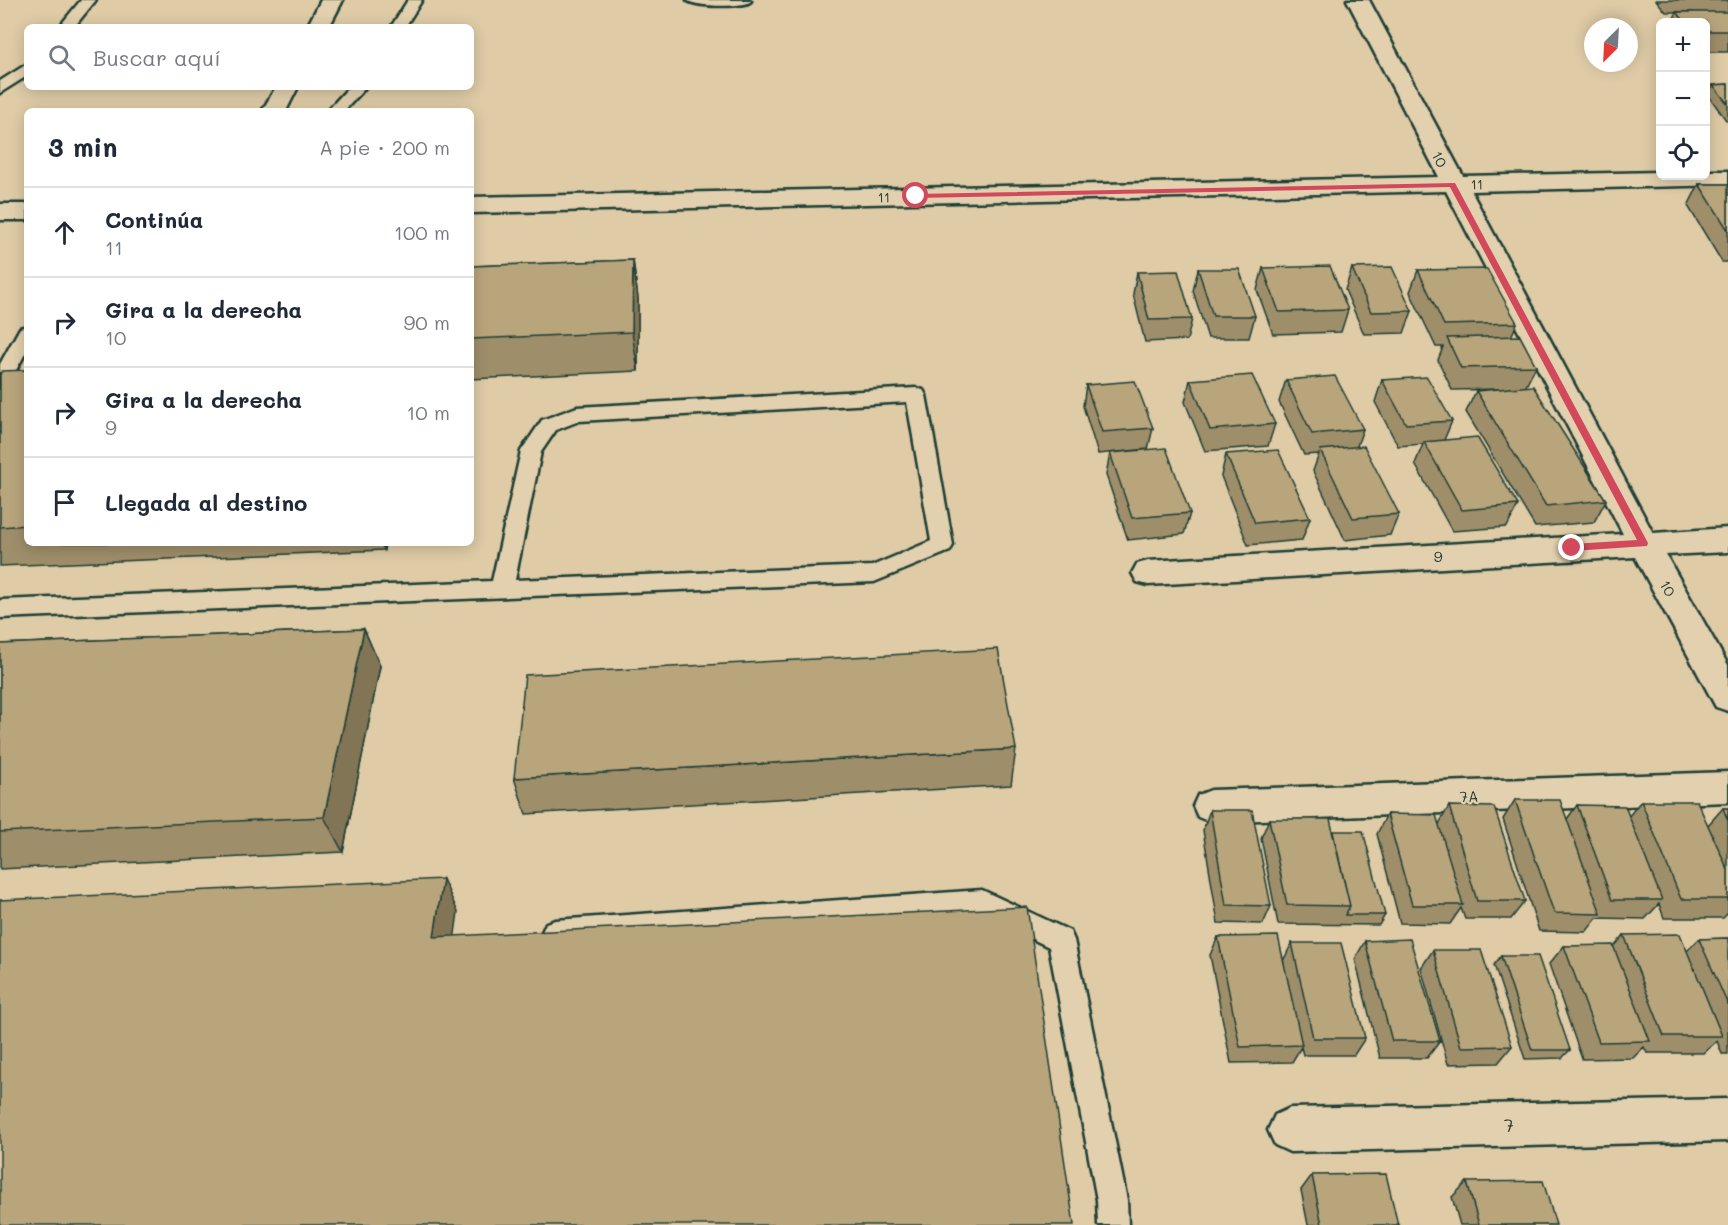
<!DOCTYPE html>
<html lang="es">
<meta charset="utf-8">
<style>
body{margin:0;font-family:Mali,sans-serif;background:#f2f2f3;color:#1f2937}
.controls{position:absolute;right:18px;top:18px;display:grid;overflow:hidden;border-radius:9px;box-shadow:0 3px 15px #0003}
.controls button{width:54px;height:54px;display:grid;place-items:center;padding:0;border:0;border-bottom:2px solid #e0e1e3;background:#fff;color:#1f2937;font:30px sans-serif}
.compass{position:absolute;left:1584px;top:18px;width:54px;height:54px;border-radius:50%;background:#fff;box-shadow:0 3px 15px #0003;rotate:204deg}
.stop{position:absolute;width:18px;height:18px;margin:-14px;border:4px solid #d1495b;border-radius:50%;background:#fff}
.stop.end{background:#d1495b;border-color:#fff;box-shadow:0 2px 6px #0008}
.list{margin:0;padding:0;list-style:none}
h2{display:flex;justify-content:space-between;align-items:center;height:78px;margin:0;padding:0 24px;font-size:26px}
h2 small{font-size:20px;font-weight:400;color:#747a83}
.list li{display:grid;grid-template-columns:39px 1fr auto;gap:18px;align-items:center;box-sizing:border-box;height:90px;padding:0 24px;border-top:2px solid #e0e1e3}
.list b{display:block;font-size:22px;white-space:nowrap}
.list p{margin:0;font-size:20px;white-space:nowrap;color:#747a83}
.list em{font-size:20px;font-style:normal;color:#747a83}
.icon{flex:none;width:33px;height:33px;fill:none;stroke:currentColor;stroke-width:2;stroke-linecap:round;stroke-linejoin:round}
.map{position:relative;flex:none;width:1728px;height:1225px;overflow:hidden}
.search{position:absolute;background:#fff;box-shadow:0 3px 15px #0003;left:24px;top:24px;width:450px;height:66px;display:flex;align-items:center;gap:15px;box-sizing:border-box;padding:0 21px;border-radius:9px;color:#747a83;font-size:22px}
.panel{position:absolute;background:#fff;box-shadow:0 3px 15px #0003;left:24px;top:108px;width:450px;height:438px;border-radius:9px}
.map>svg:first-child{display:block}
</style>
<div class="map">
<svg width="1728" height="1225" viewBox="0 0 1728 1225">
<rect width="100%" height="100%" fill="#dfcba6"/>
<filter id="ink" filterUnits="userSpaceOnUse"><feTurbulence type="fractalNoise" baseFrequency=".0167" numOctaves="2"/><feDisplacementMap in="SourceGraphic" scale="12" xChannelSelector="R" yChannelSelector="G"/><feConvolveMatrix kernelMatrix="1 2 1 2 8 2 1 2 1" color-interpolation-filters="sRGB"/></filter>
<g filter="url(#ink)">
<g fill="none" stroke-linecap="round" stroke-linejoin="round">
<defs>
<path id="service" d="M 81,0 L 96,0 L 74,27 L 59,27 Z
M 408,0 L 422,0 L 405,27 L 391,27 Z
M 687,0 L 750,0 L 751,1 C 745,8 693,7 687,0 Z
M 27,64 L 27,76 L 0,93 L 0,81 Z
M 349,87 L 366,87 L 344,111 L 327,111 Z
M 27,326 L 27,350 L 7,387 L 0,388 L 0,364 L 20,328 Z
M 916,388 L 923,390 L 926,395 L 953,545 L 950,551 L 874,582 L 0,618 L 0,600 L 492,581 L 521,451 L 542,420 L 577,407 ZM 907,402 L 931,541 L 872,566 L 515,580 L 541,452 L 556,430 L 579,421 Z
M 982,890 L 1070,931 L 1074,940 L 1127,1200 L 1128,1225 L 1098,1225 L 1097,1200 L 1049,947 L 980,914 L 555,944 L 546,941 L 542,932 L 546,923 L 555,920 Z"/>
<path id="minor" d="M 321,0 L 343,0 L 329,27 L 307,27 Z
M 1347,0 L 1369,0 L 1463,176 L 1660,172 L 1660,176 L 1706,176 L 1706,171 L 1728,171 L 1728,185 L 1471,191 L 1653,533 L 1728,528 L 1728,552 L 1666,555 L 1728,665 L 1728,711 L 1716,707 L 1635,557 L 1148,585 L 1137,582 L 1132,573 L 1137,564 L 1148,561 L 1623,534 L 1446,191 L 471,213 L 471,197 L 1439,177 Z
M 276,87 L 298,87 L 286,111 L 262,111 Z
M 0,204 L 27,204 L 27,220 L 0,220 Z
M 1728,772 L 1728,802 L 1211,822 L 1198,817 L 1193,806 L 1198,795 L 1211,790 Z
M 1728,1099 L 1728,1141 L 1290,1152 L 1275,1145 L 1268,1130 L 1275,1115 L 1290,1108 Z"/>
</defs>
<!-- service casing -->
<use href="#service" stroke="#1f3d34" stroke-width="5"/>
<!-- minor casing -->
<use href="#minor" stroke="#1f3d34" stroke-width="5"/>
<!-- service -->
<use href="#service" fill="#e2d0ae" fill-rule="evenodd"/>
<!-- minor -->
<use href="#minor" fill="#e2d0ae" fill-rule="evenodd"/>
</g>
<!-- wall -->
<path fill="#9f8e6a" stroke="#1f3d34" stroke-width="1.5" d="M 1656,0 L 1728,0 L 1728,52 L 1706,52 L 1706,22 L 1672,22 L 1677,12 L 1694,12 L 1666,12 Z
M 1728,84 L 1728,120 L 1726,120 L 1708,95 L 1713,85 Z
M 1699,184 L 1728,184 L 1728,262 L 1722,262 L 1688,206 Z
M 633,260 L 638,299 L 638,371 L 471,379 L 471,266 Z
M 1263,268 L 1348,310 L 1341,332 L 1273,334 L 1257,290 Z
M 1352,268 L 1412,311 L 1404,333 L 1364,334 L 1345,290 Z
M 1198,269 L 1255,316 L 1249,338 L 1208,338 L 1193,291 Z
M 1418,270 L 1517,323 L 1511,337 L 1536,366 L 1526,386 L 1606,500 L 1594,522 L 1535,527 L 1466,412 L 1476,391 L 1500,389 L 1452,390 L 1438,360 L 1443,347 L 1436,347 L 1410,292 Z
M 1137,272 L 1192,319 L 1187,340 L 1145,342 L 1133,294 Z
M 27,370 L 27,543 L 385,543 L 384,550 L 0,566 L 0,374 Z
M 1190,380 L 1275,424 L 1268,446 L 1205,451 L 1185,402 Z
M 1286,380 L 1363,429 L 1357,446 L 1399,514 L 1390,535 L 1345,540 L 1313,471 L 1319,454 L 1304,455 L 1279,402 Z
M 1382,380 L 1452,421 L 1444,440 L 1518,505 L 1507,527 L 1452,531 L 1415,464 L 1423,444 L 1398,446 L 1375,402 Z
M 1086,385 L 1153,428 L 1148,449 L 1098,454 L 1083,406 Z
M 1110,453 L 1190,513 L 1184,534 L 1128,540 L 1106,475 Z
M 1226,454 L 1310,518 L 1302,540 L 1248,545 L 1221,476 Z
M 364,629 L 380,666 L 343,852 L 0,869 L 0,644 Z
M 1016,749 L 1011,785 L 526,814 L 514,778 Z
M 1515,800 L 1567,819 L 1577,805 L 1629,816 L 1641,801 L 1708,825 L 1723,808 L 1728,808 L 1728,913 L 1723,918 L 1664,918 L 1659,904 L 1645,919 L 1597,918 L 1586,932 L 1539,931 L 1503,819 Z
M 1449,806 L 1525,901 L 1511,919 L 1465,919 L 1461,908 L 1450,924 L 1400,923 L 1377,834 L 1387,814 L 1439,824 Z
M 1210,810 L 1271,906 L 1263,924 L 1218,923 L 1203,830 Z
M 1269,819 L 1332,831 L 1385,915 L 1379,925 L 1278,924 L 1261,838 Z
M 1624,935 L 1687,951 L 1699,939 L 1728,938 L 1728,1054 L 1722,1054 L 1717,1041 L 1703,1053 L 1647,1053 L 1644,1047 L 1633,1058 L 1582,1059 L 1549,964 L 1564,946 L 1614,947 Z
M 1218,937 L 1283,961 L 1292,943 L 1365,1038 L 1354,1055 L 1303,1055 L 1301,1047 L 1292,1062 L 1231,1063 L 1210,955 Z
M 1365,941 L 1440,1041 L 1427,1058 L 1380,1058 L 1355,959 Z
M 1433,950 L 1512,1046 L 1498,1063 L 1448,1064 L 1421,968 Z
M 1501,956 L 1570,1050 L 1562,1058 L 1525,1059 L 1494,965 Z
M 1312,1175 L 1398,1225 L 1308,1225 L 1301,1190 Z
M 1467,1182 L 1556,1225 L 1460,1225 L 1452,1197 Z"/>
<!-- shaded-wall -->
<path fill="#827456" stroke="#1f3d34" stroke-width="1.5" d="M 633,260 L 638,299 L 638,371 L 632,332 Z
M 381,543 L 385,543 L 384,550 Z
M 364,629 L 380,666 L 343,852 L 324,817 Z
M 443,879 L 458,912 L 450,970 L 434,937 Z"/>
<!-- building -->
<path fill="#b9a57b" stroke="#1f3d34" stroke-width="1.5" d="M 1677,12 L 1728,12 L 1728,31 L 1706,31 L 1706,22 L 1685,22 Z
M 1728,84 L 1728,104 L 1713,85 Z
M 1699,184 L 1728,184 L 1728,230 Z
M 633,260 L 632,332 L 471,339 L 471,266 Z
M 1330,266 L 1348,310 L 1279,312 L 1263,268 Z
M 1392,267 L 1412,311 L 1371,312 L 1352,268 Z
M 1198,269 L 1239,269 L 1255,316 L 1213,316 Z
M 1487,269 L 1517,323 L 1444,325 L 1418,270 Z
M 1178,271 L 1192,319 L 1149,320 L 1137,272 Z
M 1520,336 L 1536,366 L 1461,368 L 1447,338 Z
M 27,370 L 27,525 L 0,527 L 0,374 L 2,371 Z
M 1252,375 L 1275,424 L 1210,430 L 1190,380 Z
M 1335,376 L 1363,429 L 1312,434 L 1286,380 Z
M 1427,377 L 1452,421 L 1406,424 L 1382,380 Z
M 1135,381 L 1153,428 L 1102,432 L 1086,385 Z
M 1533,386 L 1606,500 L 1546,506 L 1476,391 Z
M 1477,437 L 1518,505 L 1462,510 L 1424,442 Z
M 1364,446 L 1399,514 L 1353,518 L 1320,450 Z
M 1166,448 L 1190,513 L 1132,518 L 1110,453 Z
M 1278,450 L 1310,518 L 1255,523 L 1226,454 Z
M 364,629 L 324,817 L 0,832 L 0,644 Z
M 998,649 L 1016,749 L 514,778 L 525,675 Z
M 1515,800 L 1560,800 L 1601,914 L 1554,913 Z
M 1641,801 L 1697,801 L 1728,870 L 1728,899 L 1681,899 Z
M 1577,805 L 1625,806 L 1662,900 L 1612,900 Z
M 1449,806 L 1494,807 L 1525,901 L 1477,901 Z
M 1723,808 L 1728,808 L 1728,821 Z
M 1210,810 L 1252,810 L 1271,906 L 1226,905 Z
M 1387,814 L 1436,815 L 1463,905 L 1412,905 Z
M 1269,819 L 1330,819 L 1350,906 L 1287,905 Z
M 1332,831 L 1363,831 L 1385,915 L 1345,915 L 1350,906 Z
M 443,879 L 434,937 L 1027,907 L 1074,1225 L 0,1225 L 0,900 Z
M 1680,934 L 1722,1036 L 1664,1036 L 1624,935 Z
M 1278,936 L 1302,1045 L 1240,1047 L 1218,937 Z
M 1728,938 L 1728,1005 L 1699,939 Z
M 1410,939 L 1440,1041 L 1392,1041 L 1365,941 Z
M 1292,943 L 1341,943 L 1365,1038 L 1313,1038 Z
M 1613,945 L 1650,1041 L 1599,1042 L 1564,946 Z
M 1433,950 L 1481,950 L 1512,1046 L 1461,1047 Z
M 1501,956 L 1538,956 L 1570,1050 L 1532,1050 Z
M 1386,1174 L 1398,1225 L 1322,1225 L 1312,1175 Z
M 1543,1181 L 1556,1225 L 1479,1225 L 1467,1182 Z"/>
</g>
<!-- route -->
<path fill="#d1495b" d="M 1455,183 L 1648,543 L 1647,546 L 1572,551 L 1568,548 L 1572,544 L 1637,540 L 1450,187 L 916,198 L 913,196 L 916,194 Z"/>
<g text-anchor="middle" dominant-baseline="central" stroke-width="4.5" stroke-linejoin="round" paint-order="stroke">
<!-- far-street labels -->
<g font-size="14" fill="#1f3d34" stroke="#e2d0ae">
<text transform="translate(1477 184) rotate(-1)">11</text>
<text transform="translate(884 197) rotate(-1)">11</text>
</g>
<!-- street labels -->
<g font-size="15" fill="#1f3d34" stroke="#e2d0ae">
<text transform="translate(1440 159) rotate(63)">10</text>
<text transform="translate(1438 556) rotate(-3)">9</text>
<text transform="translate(1668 588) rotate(61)">10</text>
<text transform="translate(1469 796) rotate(-2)">7A</text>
</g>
<!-- near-street labels -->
<g font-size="18" fill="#1f3d34" stroke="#e2d0ae">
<text transform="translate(1509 1125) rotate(-1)">7</text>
</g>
</g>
</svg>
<div class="controls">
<button>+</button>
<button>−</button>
<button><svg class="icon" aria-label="locate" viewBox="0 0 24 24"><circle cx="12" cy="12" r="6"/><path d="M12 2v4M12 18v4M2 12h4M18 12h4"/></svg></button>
</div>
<svg class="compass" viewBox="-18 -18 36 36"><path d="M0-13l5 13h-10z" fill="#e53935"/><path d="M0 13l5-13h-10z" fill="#747a83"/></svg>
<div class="stop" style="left:916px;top:196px"></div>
<div class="stop end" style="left:1572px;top:548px"></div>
<div class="search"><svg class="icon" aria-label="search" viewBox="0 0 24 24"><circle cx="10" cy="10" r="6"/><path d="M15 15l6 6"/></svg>Buscar aquí</div>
<section class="panel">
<h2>3 min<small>A pie · 200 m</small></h2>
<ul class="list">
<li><svg class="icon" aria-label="ahead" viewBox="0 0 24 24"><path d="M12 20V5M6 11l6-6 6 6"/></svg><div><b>Continúa</b><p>11</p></div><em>100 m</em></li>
<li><svg class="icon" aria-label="right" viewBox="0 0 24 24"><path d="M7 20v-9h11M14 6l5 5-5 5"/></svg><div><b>Gira a la derecha</b><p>10</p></div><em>90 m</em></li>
<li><svg class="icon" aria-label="right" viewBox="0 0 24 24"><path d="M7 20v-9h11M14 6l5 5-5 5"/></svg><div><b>Gira a la derecha</b><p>9</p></div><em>10 m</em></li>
<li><svg class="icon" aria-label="arrive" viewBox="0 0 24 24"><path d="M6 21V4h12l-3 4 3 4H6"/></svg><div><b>Llegada al destino</b></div></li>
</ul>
</section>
</div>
